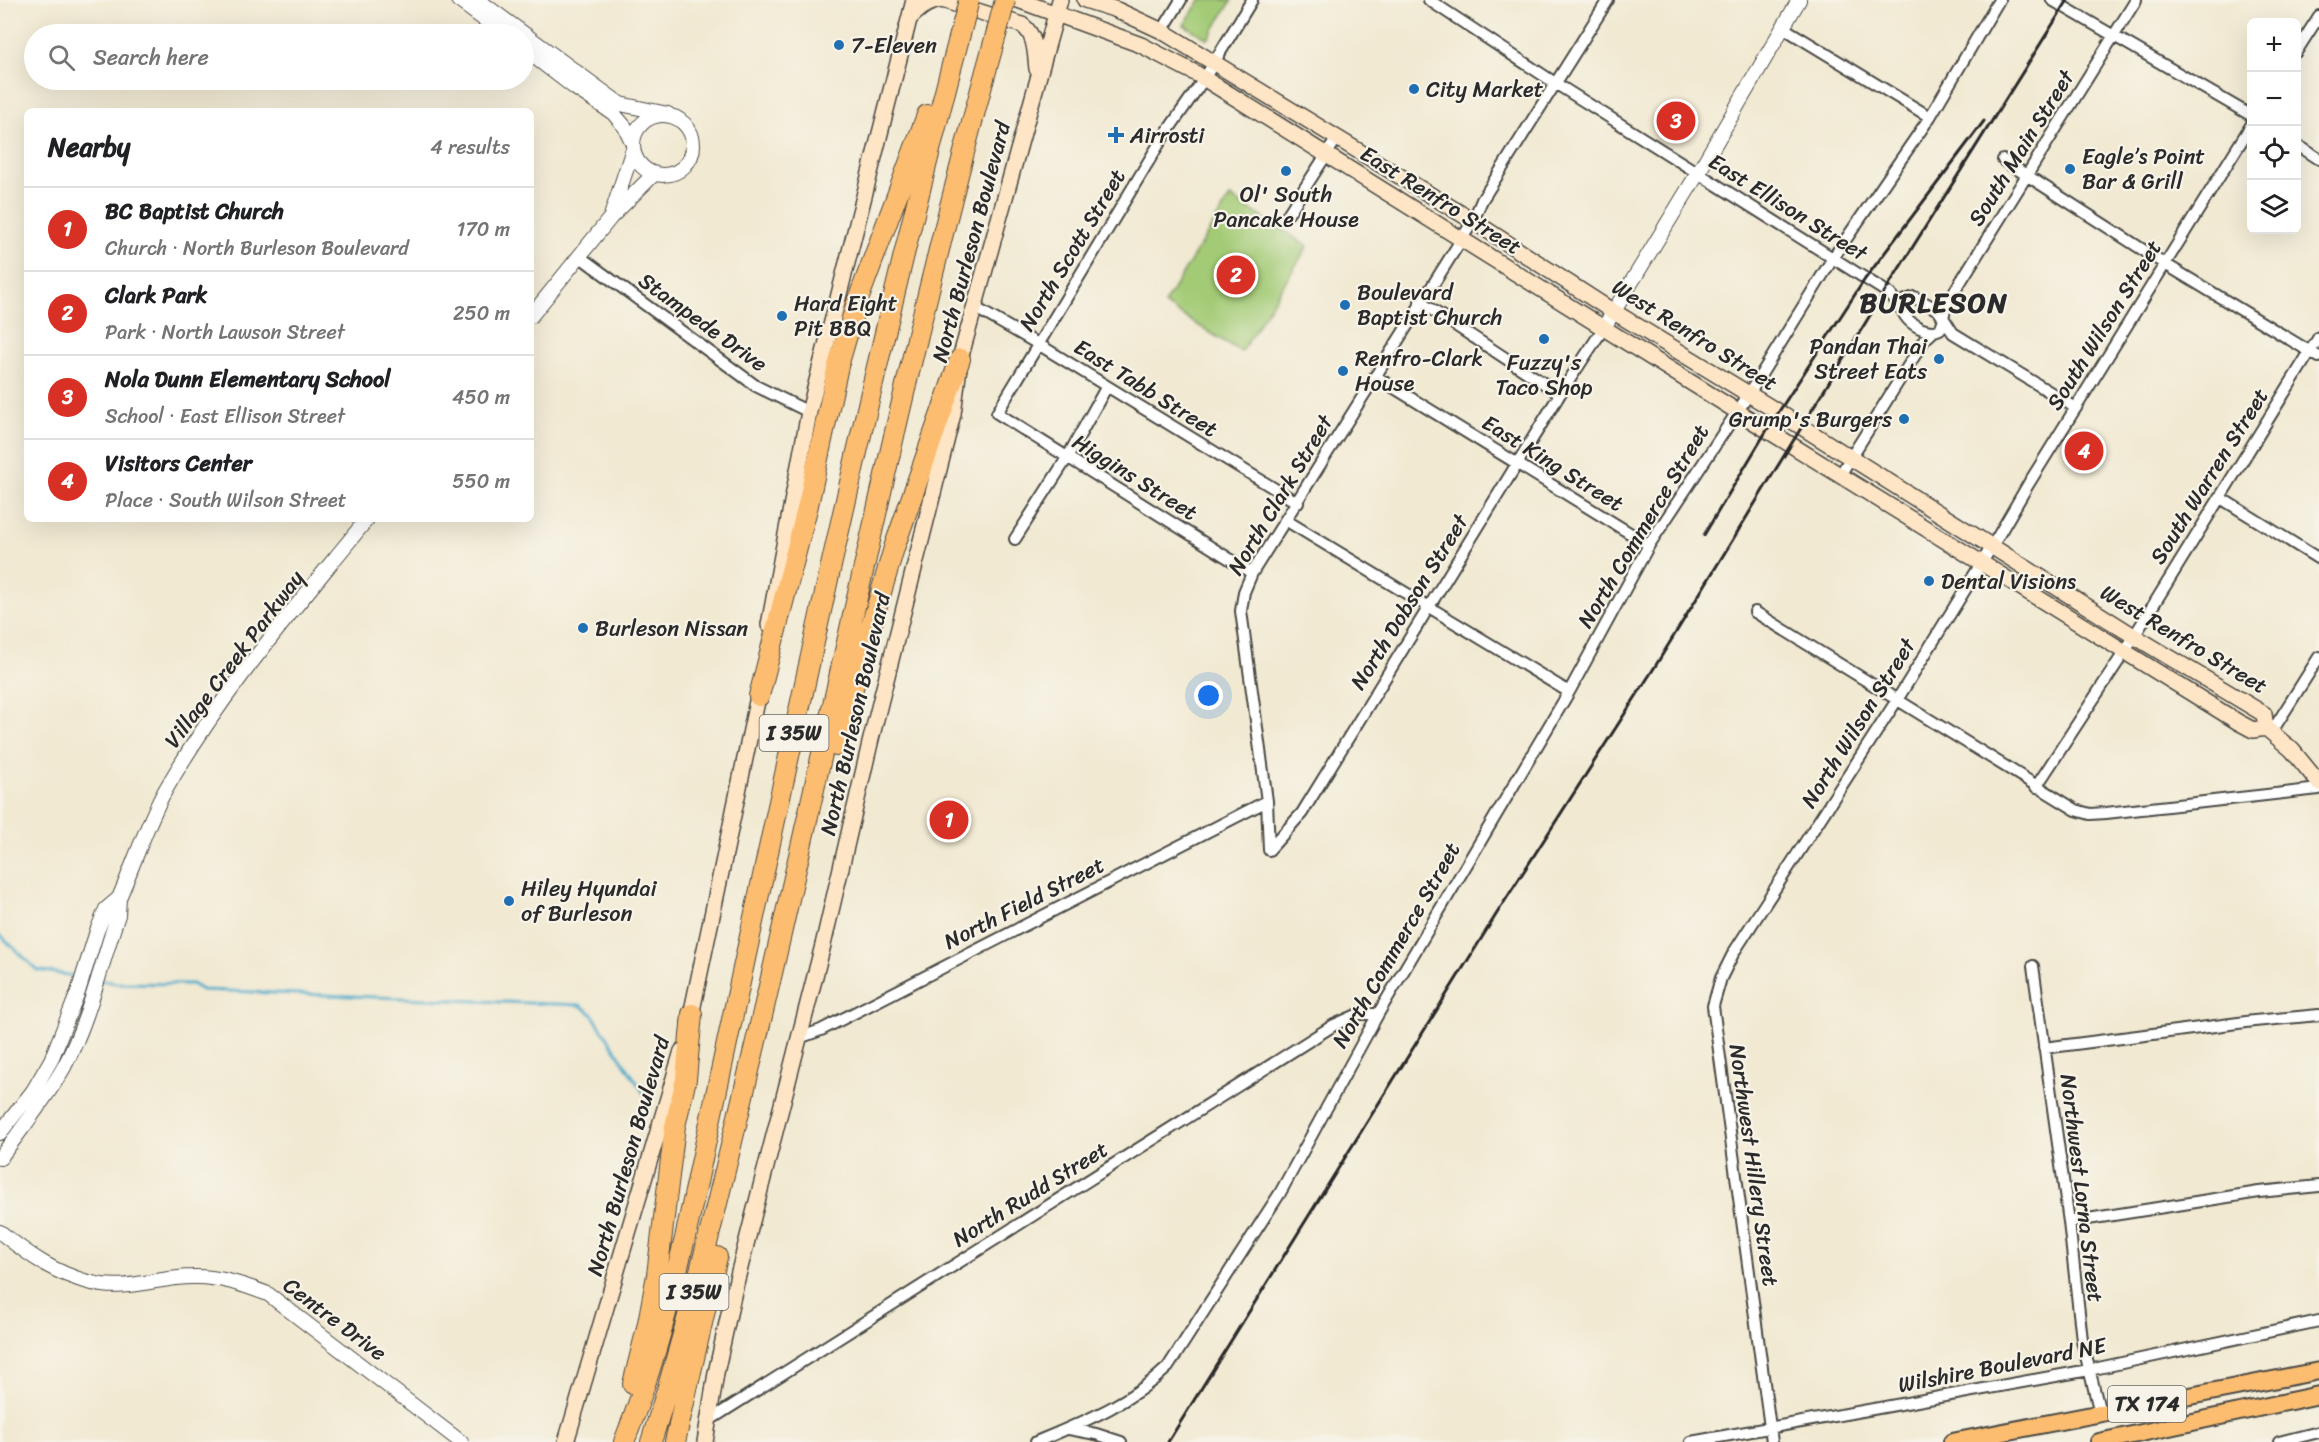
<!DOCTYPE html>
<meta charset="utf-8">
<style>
body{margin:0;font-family:Sriracha,sans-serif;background:#f2f2f2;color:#202124}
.controls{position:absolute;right:18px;top:18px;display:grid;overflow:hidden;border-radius:9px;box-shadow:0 6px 24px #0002}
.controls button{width:54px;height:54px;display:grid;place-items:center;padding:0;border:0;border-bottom:2px solid #e0e0e0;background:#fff;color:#202124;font:30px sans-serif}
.you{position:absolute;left:1209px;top:696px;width:21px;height:21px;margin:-15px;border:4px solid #fff;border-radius:50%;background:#1a73e8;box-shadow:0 0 0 9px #1a73e833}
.badge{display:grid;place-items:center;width:39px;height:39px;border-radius:50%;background:#d93025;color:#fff;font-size:20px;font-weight:700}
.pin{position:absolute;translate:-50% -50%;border:3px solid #fff;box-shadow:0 2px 6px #0006}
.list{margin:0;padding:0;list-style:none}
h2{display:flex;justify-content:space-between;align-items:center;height:78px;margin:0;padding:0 24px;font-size:26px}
h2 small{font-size:20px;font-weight:400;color:#757577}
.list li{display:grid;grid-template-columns:39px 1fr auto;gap:18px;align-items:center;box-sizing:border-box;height:84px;padding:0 24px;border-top:2px solid #e0e0e0}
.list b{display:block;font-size:22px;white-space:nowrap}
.list p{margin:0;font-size:20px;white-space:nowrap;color:#757577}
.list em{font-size:20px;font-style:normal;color:#757577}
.icon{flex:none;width:33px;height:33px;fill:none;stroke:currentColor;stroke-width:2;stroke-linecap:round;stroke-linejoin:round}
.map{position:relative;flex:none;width:2319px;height:1442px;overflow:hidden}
.search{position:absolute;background:#fff;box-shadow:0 6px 24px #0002;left:24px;top:24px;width:510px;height:66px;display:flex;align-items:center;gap:15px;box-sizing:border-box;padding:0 21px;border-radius:33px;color:#757577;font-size:22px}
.panel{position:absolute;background:#fff;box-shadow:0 6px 24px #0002;left:24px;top:108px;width:510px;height:414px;border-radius:9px}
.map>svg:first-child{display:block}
</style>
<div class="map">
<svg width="2319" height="1442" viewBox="0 0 2319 1442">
<rect width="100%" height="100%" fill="#f7f3e8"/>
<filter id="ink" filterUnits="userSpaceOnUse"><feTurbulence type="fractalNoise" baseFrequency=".0167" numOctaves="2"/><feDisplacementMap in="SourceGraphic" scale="12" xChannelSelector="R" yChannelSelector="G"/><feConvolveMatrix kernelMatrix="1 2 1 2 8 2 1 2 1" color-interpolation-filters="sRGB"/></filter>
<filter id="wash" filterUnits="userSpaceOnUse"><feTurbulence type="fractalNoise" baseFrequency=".008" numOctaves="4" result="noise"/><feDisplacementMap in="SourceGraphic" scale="24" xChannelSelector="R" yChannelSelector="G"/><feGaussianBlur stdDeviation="1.35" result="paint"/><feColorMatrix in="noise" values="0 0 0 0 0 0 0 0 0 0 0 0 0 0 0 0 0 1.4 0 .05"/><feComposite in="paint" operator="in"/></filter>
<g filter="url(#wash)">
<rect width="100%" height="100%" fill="#f1e9d1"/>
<!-- green -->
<path fill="#a3cb76" stroke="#677b50" stroke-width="1.5" d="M 1200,0 L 1232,0 L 1208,39 L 1184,25 Z
M 1230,197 L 1308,246 L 1241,352 L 1164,304 Z"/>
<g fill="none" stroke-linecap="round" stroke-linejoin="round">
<!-- stream -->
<path stroke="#4baaca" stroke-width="3" d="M 0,935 L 37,970 L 80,977
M 101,980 L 116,983 L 192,984 L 202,990 L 580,1005 L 592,1014 L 647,1098"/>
</g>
</g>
<g filter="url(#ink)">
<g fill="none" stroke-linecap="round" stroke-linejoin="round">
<defs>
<path id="minor" d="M 1429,0 L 1555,83 L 1890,294 L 1901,309
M 2052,0 L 2252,116
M 1782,27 L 1930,117
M 1162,31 L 1181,0
M 2296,52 L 2319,16
M 2296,144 L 2319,159
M 2003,160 L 2165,264 L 2319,357
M 1288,214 L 1337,138
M 579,256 L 756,386 L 809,412
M 1914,297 L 1938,310 L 1944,319 L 1940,329 C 1926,337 1896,318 1903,301 Z
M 1420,302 L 1560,394
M 974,307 L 1038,344 L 1298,503
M 1943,318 L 1946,305 L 2136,0
M 1944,319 L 1953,333 L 2076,408
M 1603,329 L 1560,394 L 1302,813 L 1269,850 L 1267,801 L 1241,611 L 1244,592 L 1252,573 L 1473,221 L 1482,200 L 1608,0
M 1375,376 L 1649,545
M 1840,475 L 1925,339 L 1934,331
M 2219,497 L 2319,559
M 1287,521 L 1569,692
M 1015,539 L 1067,458 L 1107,386
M 1252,573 L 997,413 L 1162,139 L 1204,79 L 1252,0
M 1755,612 L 2076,810 L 2090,814 L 2106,813 L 2319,789
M 2271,733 L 2319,657
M 2036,787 L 2125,651 L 2319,337
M 2033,966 L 2069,1222 L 2082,1340 L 2100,1413
M 799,1038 L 821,1030 L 1267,801
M 2044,1048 L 2254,1021 L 2319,1015
M 2069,1222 L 2259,1192 L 2319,1186
M 708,1421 L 1334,1025 L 1359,1014 L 1378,1014
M 1069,1429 L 1096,1434 L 1121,1442
M 1036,1442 C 1083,1422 1131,1403 1168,1367 L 1280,1193 L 1378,1014 L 1569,692 L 1649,545 L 1749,394 L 1833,258 L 1930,117 L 1999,0
M 1691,1442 L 2089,1370 L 2319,1321
M 1772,1442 L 1713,1006 L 1721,978 L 1734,952 L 1897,700 L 1997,538 L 2029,483 L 2252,124
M 2279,1442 L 2319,1432"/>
<path id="tertiary" d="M 458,0 L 504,34
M 478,0 L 620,104 L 668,114
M 524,49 L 575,88 L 613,113 L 625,127 L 633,144
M633 145a30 30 0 1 1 60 0a30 30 0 1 1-60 0Z
M 612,213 L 633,149
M 531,316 L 611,217 L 654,174
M 1603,329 L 1698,173 L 1799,0
M 0,1133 L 33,1091 L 51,1060 L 78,992 L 97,931 L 106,909 L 119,898
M 0,1158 C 22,1128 46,1099 64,1067 C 89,1020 101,965 118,915 L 119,898 C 134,864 148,820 166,789 C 222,691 297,606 367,519
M 0,1232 C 29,1255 55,1274 92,1283 C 125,1292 159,1277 192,1277 C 219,1276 244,1285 268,1294 L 461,1442"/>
<path id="secondary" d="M 1018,0 L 1141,45 L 1197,74 L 1767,430 L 2238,722 L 2253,730 L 2266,728
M 1085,0 L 1117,10 L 1162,31 L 1473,221 L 1606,307 L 1778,412 L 2134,636 L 2264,714 L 2266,728 L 2292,750 L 2319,783
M 910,18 C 920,8 927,2 942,0 L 1022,25 C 1036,35 1035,53 1037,69
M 769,625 L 809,412 L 914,0
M 689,1025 L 760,687
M 566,1442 L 682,1051
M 705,1442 L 716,1373 L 734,1291 L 823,945 L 871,739 L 953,414 L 960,359 L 1060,0"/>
<path id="primary" d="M 1952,1442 L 2319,1371
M 2099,1442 L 2319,1395"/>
<path id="motorway" d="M 759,696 L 808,505 L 838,366 L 855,308 L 927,115
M 836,746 L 894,548 L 960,359
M 633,1384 L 647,1328 L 657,1275 L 675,1126 L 686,1079 L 692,1014
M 624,1442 C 651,1375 668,1308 685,1238 C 773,832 856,425 963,23
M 651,1442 C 694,1308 725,1170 758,1033 C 837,700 903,364 996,35
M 675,1442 L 717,1257"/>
</defs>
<!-- minor casing -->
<use href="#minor" stroke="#494844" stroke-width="14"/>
<!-- tertiary casing -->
<use href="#tertiary" stroke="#494844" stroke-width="16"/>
<!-- secondary casing -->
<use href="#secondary" stroke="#494844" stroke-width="18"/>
<!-- primary casing -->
<use href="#primary" stroke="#494844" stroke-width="20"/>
<!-- motorway casing -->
<use href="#motorway" stroke="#494844" stroke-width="22"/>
<!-- minor -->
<use href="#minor" stroke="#fff" stroke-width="10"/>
<!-- tertiary -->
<use href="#tertiary" stroke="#fff" stroke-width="14"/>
<!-- secondary -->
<use href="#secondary" stroke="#fee5c5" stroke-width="15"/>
<!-- primary -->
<use href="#primary" stroke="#fcbd6f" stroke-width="16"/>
<!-- motorway -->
<use href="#motorway" stroke="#fcbd6f" stroke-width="20"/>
<!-- rail -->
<path stroke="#2b2b2b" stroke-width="3" d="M 1704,535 L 1767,430 L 1865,279 L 1984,121
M 1168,1442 L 1499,910 L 1656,665 L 1880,299 L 2068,0"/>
<defs>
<path id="motorway-bridge" d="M 963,23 L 969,0
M 996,35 L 1005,0"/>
</defs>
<!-- motorway-bridge casing -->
<use href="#motorway-bridge" stroke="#494844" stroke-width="22" stroke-linecap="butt"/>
<!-- motorway-bridge -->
<use href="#motorway-bridge" stroke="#fcbd6f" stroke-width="20"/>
</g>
</g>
<!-- markers -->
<g fill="#1f6fb2" stroke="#f7f3e8" stroke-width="2">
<circle cx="839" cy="45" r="6"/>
<circle cx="1414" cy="89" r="6"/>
<path d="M1113 126h6v6h6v6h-6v6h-6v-6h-6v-6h6z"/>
<circle cx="2070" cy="169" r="6"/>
<circle cx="1286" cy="171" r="6"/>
<circle cx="1345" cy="305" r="6"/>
<circle cx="782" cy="316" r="6"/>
<circle cx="1544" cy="339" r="6"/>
<circle cx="1939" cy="359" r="6"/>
<circle cx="1343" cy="371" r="6"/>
<circle cx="1904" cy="419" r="6"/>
<circle cx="1929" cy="581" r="6"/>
<circle cx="583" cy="628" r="6"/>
<circle cx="509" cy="901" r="6"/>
</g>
<g text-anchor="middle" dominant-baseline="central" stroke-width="4.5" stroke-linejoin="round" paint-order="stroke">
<!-- shield labels -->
<g fill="#f7f3e8" stroke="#686764" stroke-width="1.5">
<rect x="759.5" y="715" width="69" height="36" rx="4.5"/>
<rect x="659.5" y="1274" width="69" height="36" rx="4.5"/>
<rect x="2108" y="1386" width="78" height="36" rx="4.5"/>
</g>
<g font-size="21" font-weight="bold" fill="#2b2b2b">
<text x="794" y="733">I 35W</text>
<text x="694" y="1292">I 35W</text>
<text x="2147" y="1404">TX 174</text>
</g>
<!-- poi labels -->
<g font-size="22" fill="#2b2b2b" stroke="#f7f3e8" text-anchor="start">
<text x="851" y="45">7-Eleven</text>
<text x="1426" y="89">City Market</text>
<text x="1130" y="135">Airrosti</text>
<text x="2082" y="156">Eagle’s Point<tspan x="2082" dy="25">Bar &amp; Grill</tspan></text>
<text x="1286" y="194" text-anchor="middle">Ol' South<tspan x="1286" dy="25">Pancake House</tspan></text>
<text x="1357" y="292">Boulevard<tspan x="1357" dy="25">Baptist Church</tspan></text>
<text x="794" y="303">Hard Eight<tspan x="794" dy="25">Pit BBQ</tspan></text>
<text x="1927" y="346" text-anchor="end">Pandan Thai<tspan x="1927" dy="25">Street Eats</tspan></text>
<text x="1355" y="358">Renfro-Clark<tspan x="1355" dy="25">House</tspan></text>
<text x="1544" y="362" text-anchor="middle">Fuzzy's<tspan x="1544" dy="25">Taco Shop</tspan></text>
<text x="1892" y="419" text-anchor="end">Grump's Burgers</text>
<text x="1941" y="581">Dental Visions</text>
<text x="595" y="628">Burleson Nissan</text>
<text x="521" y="888">Hiley Hyundai<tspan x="521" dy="25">of Burleson</tspan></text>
</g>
<!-- street labels -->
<g font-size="22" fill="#2b2b2b" stroke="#f7f3e8">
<text transform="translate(2021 148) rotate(-58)">South Main Street</text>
<text transform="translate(1441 200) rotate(32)">East Renfro Street</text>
<text transform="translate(1788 207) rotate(32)">East Ellison Street</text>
<text transform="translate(971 242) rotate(-75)">North Burleson Boulevard</text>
<text transform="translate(1072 250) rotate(-59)">North Scott Street</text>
<text transform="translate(703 322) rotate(36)">Stampede Drive</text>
<text transform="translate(2104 325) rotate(-58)">South Wilson Street</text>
<text transform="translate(1695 335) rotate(32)">West Renfro Street</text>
<text transform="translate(1146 388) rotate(32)">East Tabb Street</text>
<text transform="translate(1553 463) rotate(32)">East King Street</text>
<text transform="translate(2209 476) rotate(-58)">South Warren Street</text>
<text transform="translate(1135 477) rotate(32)">Higgins Street</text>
<text transform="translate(1280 495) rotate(-59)">North Clark Street</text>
<text transform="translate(1643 526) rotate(-59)">North Commerce Street</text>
<text transform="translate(1409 602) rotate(-58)">North Dobson Street</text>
<text transform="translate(2184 639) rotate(31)">West Renfro Street</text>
<text transform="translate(234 659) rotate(-53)">Village Creek Parkway</text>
<text transform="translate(855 714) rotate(-77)">North Burleson Boulevard</text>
<text transform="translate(1858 723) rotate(-58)">North Wilson Street</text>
<text transform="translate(1024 903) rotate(-27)">North Field Street</text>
<text transform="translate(1396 945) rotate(-60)">North Commerce Street</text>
<text transform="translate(628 1156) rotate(-74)">North Burleson Boulevard</text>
<text transform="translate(1754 1165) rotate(82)">Northwest Hillery Street</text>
<text transform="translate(2082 1188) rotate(83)">Northwest Lorna Street</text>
<text transform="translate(1030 1194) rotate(-32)">North Rudd Street</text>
<text transform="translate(335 1319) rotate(37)">Centre Drive</text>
<text transform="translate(2002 1365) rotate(-11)">Wilshire Boulevard NE</text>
</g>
<!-- district labels -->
<g font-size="28" font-weight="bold" letter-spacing="1.5" fill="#2b2b2b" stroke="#f7f3e8">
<text x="1934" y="302">BURLESON</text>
</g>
</g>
</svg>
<div class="controls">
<button>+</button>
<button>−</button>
<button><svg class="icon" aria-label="locate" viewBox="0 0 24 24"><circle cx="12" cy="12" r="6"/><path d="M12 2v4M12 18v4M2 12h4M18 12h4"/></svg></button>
<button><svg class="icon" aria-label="layers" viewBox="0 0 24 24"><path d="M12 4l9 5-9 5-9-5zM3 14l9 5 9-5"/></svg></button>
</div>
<div class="you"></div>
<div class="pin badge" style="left:949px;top:820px">1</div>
<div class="pin badge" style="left:1236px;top:275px">2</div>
<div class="pin badge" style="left:1676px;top:121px">3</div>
<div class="pin badge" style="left:2084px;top:451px">4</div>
<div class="search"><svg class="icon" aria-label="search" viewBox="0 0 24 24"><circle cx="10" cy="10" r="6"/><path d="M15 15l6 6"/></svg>Search here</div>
<section class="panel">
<h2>Nearby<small>4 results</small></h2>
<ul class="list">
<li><span class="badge">1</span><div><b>BC Baptist Church</b><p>Church · North Burleson Boulevard</p></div><em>170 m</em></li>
<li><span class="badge">2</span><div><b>Clark Park</b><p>Park · North Lawson Street</p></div><em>250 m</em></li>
<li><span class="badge">3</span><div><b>Nola Dunn Elementary School</b><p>School · East Ellison Street</p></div><em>450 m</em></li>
<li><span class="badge">4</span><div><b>Visitors Center</b><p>Place · South Wilson Street</p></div><em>550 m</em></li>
</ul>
</section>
</div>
